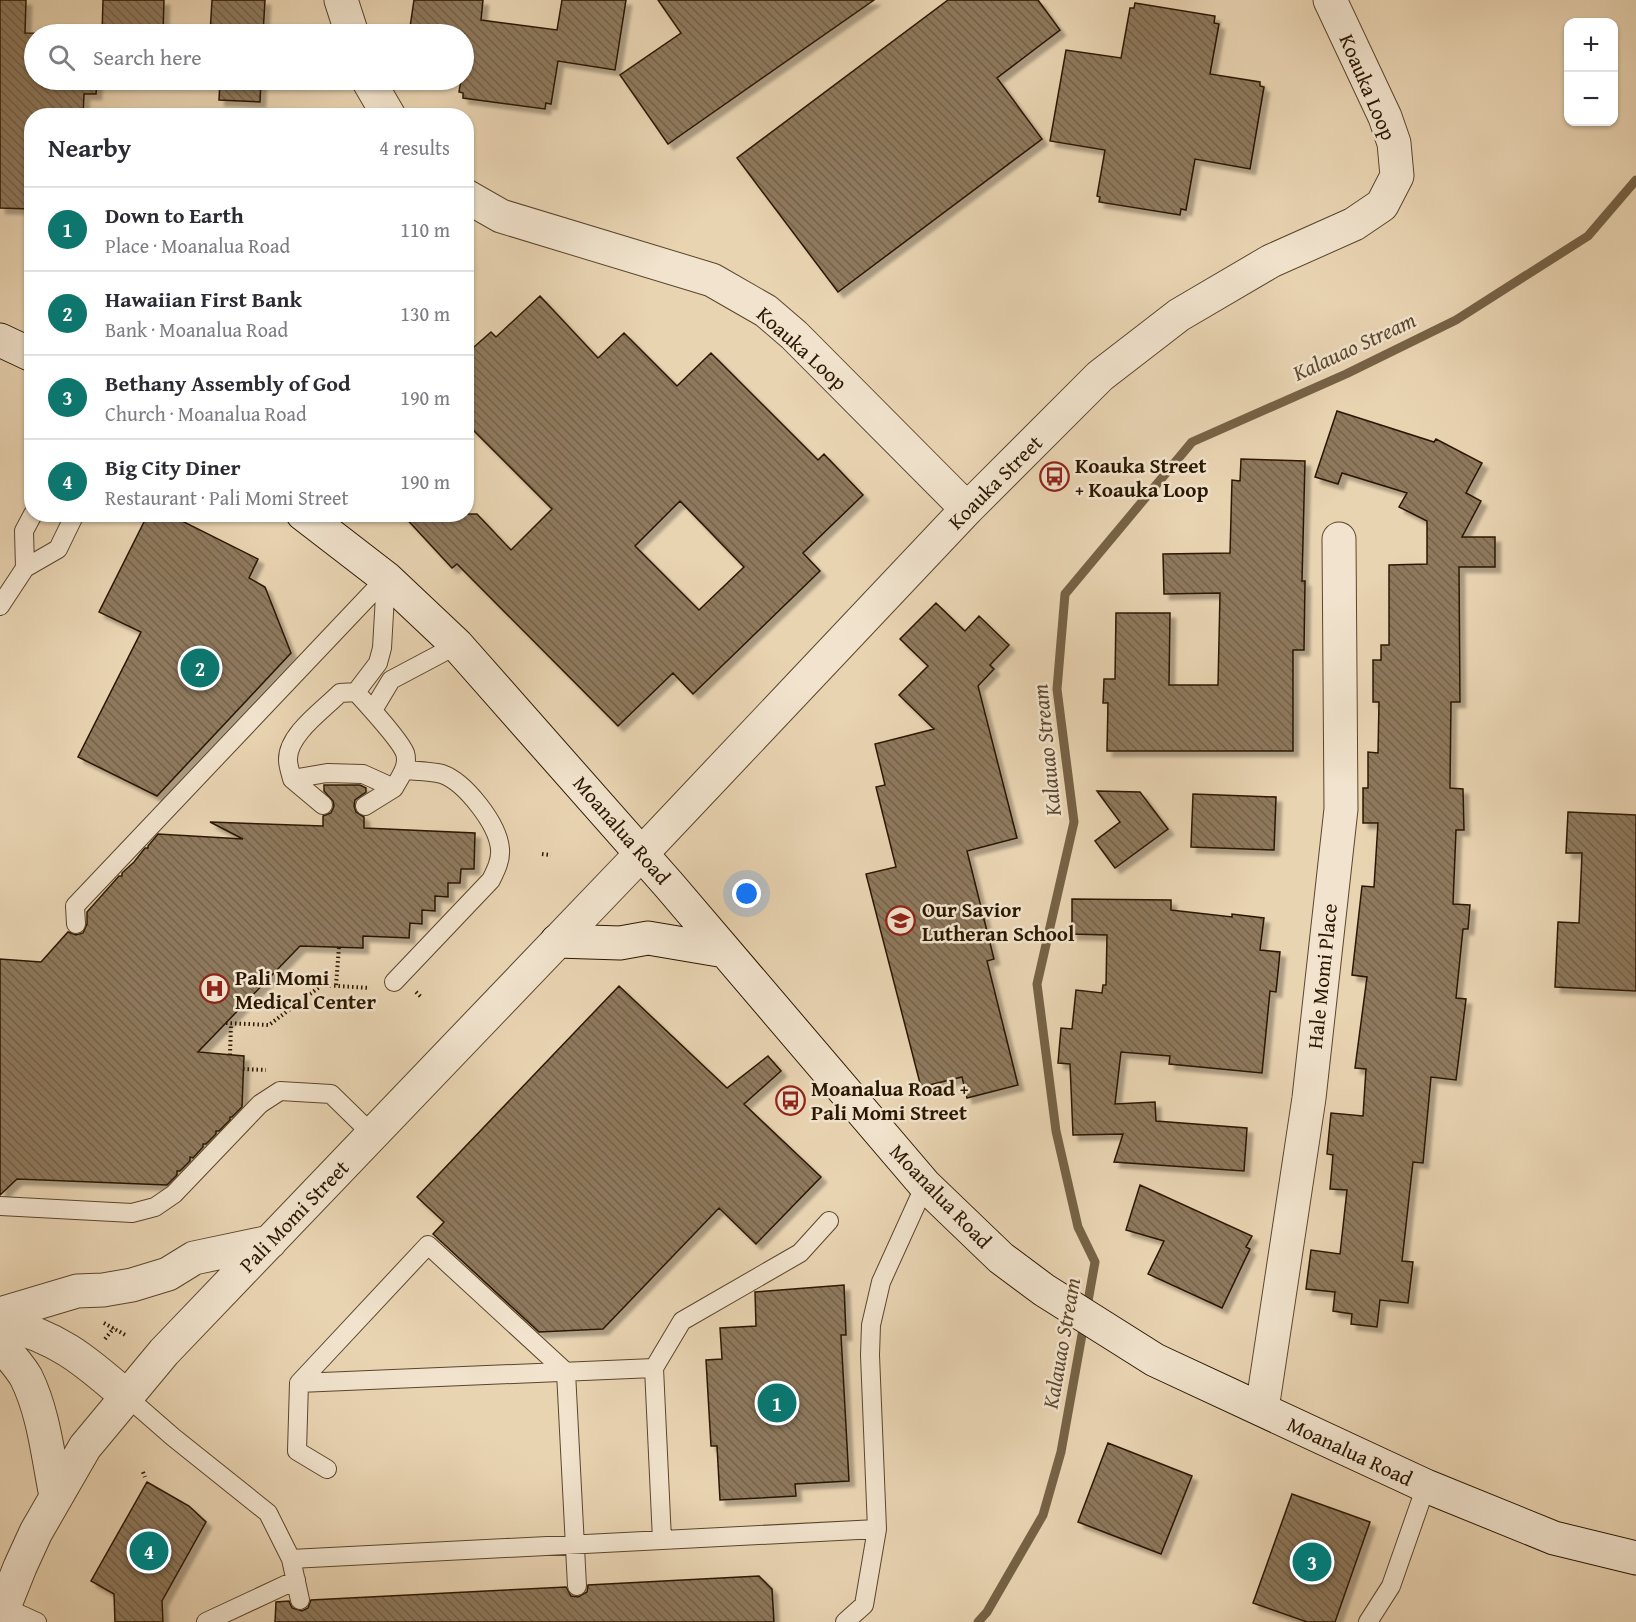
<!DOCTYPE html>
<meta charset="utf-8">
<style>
body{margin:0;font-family:"Gentium Book Plus",serif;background:#f7f7f7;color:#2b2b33}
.controls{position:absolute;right:18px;top:18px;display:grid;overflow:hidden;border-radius:12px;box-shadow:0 2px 4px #0004}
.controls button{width:54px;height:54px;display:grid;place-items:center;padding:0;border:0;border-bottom:2px solid #e1e1e2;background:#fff;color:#2b2b33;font:30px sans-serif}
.you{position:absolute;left:747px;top:894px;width:21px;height:21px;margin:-15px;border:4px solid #fff;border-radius:50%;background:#1a73e8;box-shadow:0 0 0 9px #1a73e833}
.badge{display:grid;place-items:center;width:39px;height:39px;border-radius:50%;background:#0f766e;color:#fff;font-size:20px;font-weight:700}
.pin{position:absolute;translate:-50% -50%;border:3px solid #fff;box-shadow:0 2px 6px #0006}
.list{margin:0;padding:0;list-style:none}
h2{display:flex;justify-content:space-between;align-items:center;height:78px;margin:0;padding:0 24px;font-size:26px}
h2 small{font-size:20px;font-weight:400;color:#7c7c81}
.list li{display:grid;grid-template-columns:39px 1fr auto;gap:18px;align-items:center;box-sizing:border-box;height:84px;padding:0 24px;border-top:2px solid #e1e1e2}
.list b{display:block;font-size:22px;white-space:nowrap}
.list p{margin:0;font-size:20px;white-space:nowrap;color:#7c7c81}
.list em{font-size:20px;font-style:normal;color:#7c7c81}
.icon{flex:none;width:33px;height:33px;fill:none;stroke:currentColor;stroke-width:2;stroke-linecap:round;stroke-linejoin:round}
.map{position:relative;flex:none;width:1636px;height:1622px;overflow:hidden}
.search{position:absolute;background:#fff;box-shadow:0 2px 4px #0004;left:24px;top:24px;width:450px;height:66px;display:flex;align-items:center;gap:15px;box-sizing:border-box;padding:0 21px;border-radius:33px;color:#7c7c81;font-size:22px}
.panel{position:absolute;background:#fff;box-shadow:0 2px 4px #0004;left:24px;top:108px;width:450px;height:414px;border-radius:24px}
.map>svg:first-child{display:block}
</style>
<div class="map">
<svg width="1636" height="1622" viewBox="0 0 1636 1622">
<defs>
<pattern id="building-back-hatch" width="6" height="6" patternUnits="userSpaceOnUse" patternTransform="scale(1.5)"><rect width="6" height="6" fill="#8e795d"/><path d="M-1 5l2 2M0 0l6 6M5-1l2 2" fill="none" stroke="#74624a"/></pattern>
<filter id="shadow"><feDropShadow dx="5.5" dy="5.5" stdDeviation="1.5" flood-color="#0004"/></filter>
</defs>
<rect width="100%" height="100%" fill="#e9d4b2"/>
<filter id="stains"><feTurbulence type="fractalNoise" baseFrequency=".00333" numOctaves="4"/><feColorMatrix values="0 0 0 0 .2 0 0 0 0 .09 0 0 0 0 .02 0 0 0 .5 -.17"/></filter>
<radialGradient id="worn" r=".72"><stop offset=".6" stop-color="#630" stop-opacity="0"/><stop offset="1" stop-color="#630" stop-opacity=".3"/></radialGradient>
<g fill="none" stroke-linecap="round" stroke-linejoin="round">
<!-- stream -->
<path stroke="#766246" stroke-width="9" d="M 978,1622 L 987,1612 L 1043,1515 L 1061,1452 L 1095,1262 L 1078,1227 L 1056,1131 L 1037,984 L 1074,822 L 1057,689 L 1065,594 L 1192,442 L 1346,374 L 1456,320 L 1588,236 L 1636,180"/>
</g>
<!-- building -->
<path fill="url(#building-back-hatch)" stroke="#2b1700" stroke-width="1.5" fill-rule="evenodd" filter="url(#shadow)" d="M 0,0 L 26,0 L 25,33 L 90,34 L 34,34 L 34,80 L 97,80 L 96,94 L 84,94 L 83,116 L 32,116 L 32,209 L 0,208 Z
M 103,0 L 164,0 L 163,34 L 102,34 Z
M 212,0 L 265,0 L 263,34 L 210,34 Z
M 414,0 L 483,0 L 481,20 L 557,30 L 562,0 L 626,0 L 615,70 L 558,61 L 551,104 L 546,103 L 545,109 L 463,98 L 463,93 L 459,92 L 461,80 L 464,80 L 464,34 L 409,34 Z
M 658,0 L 874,0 L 668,144 L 620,75 L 681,33 Z
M 948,0 L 1038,0 L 1060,30 L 997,78 L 1042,139 L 838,292 L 737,158 Z
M 1135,3 L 1215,16 L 1214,23 L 1219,24 L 1210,74 L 1260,82 L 1260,86 L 1264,87 L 1250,169 L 1195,159 L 1186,210 L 1181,209 L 1180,215 L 1099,202 L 1100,197 L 1097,196 L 1105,150 L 1050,141 L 1066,50 L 1121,58 L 1130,8 L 1134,8 Z
M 220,80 L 261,80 L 260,102 L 219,100 Z
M 540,296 L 598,358 L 624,333 L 677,386 L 711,353 L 818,460 L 824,454 L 863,495 L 803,553 L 820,571 L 693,694 L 673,673 L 618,726 L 457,564 L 452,568 L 402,514 L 477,514 L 511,550 L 552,509 L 466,423 L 466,354 L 491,332 L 496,337 ZM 680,501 L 744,567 L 699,610 L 635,546 Z
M 1337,411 L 1434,442 L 1436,439 L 1482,463 L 1466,493 L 1481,501 L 1462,537 L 1495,537 L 1495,567 L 1459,567 L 1460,702 L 1451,702 L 1450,788 L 1463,789 L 1464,830 L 1456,830 L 1453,904 L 1470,905 L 1468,929 L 1463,929 L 1456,998 L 1466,999 L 1456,1080 L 1431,1077 L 1423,1163 L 1413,1162 L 1402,1261 L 1413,1262 L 1408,1303 L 1380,1300 L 1377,1327 L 1351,1324 L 1352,1314 L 1333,1311 L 1335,1292 L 1306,1289 L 1311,1250 L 1340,1254 L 1347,1190 L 1330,1189 L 1333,1155 L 1327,1154 L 1331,1113 L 1363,1116 L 1366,1069 L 1355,1068 L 1367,977 L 1352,975 L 1362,886 L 1374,887 L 1378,823 L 1363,823 L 1363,788 L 1368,788 L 1368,752 L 1378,753 L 1379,702 L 1373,702 L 1373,660 L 1381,660 L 1381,645 L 1389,645 L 1389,565 L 1427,564 L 1427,521 L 1399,507 L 1407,493 L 1342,473 L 1338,484 L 1315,477 Z
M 1241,459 L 1305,461 L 1302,581 L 1305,581 L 1304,650 L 1293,650 L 1293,751 L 1107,751 L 1108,703 L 1103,703 L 1104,679 L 1115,679 L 1116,613 L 1170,613 L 1169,685 L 1218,685 L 1220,593 L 1164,594 L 1163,554 L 1230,553 L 1232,480 L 1240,481 Z
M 148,514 L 168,514 L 258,559 L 249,578 L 265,587 L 291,653 L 157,796 L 78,757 L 141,632 L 99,612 Z
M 936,603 L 965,631 L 979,616 L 1009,645 L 990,665 L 994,669 L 978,686 L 1017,838 L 967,851 L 994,959 L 987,961 L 1018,1085 L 967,1098 L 962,1077 L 921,1087 L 866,874 L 896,867 L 876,787 L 885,785 L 875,744 L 934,729 L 899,695 L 928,666 L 900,639 Z
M 324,785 L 360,785 L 366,788 L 366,792 L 355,800 L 354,806 L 356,812 L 364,817 L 364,828 L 475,833 L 474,869 L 461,869 L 460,883 L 448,883 L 448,897 L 435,896 L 435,911 L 422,910 L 422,924 L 410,923 L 409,938 L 363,936 L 363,948 L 300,946 L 198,1052 L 244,1056 L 242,1107 L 232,1117 L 230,1117 L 230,1120 L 219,1131 L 216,1131 L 216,1134 L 206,1144 L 203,1144 L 203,1147 L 193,1158 L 190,1157 L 190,1161 L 180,1171 L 177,1171 L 177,1175 L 167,1185 L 17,1179 L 0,1195 L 0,959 L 41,962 L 68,932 L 76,935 L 83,933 L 87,924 L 87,912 L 119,876 L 122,876 L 122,873 L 134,862 L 145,848 L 148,848 L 148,846 L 158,834 L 243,839 L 210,822 L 323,826 L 323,816 L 331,813 L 334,806 L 333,801 L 324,791 Z
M 1097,791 L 1140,792 L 1168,829 L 1115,868 L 1095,841 L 1120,822 Z
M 1193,794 L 1276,797 L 1274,850 L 1191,847 Z
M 1568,812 L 1636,815 L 1636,991 L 1555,987 L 1558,922 L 1579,923 L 1582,853 L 1566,853 Z
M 1072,899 L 1171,900 L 1171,910 L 1232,917 L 1232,914 L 1264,918 L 1260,950 L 1280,952 L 1276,992 L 1270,991 L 1262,1073 L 1169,1064 L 1170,1056 L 1121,1052 L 1115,1104 L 1155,1102 L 1156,1121 L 1247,1128 L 1244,1171 L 1114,1162 L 1123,1134 L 1073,1135 L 1070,1064 L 1058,1063 L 1061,1028 L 1072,1029 L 1076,990 L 1102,993 L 1103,985 L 1106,985 L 1107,935 L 1072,934 Z
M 619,986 L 727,1088 L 768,1056 L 781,1071 L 744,1104 L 821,1177 L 756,1244 L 719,1208 L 603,1329 L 539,1332 L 433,1234 L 444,1222 L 417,1197 Z
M 1140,1185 L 1252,1236 L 1246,1247 L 1250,1249 L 1222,1308 L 1148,1274 L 1164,1241 L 1126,1230 Z
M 844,1285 L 846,1335 L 841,1335 L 849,1481 L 795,1484 L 796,1496 L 720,1500 L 717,1446 L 711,1446 L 706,1360 L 722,1359 L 720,1328 L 756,1326 L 755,1292 Z
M 1108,1443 L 1192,1476 L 1161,1554 L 1078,1522 Z
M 147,1482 L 189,1506 L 206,1522 L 162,1601 L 163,1622 L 115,1622 L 114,1594 L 91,1581 Z
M 1292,1494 L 1370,1522 L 1335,1622 L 1307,1622 L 1253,1603 Z
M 759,1576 L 772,1589 L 774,1622 L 275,1622 L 276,1602 L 289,1601 L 292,1608 L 302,1611 L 308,1608 L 311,1600 L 566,1587 L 571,1596 L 578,1597 L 587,1592 L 588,1585 Z"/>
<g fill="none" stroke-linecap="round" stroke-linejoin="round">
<defs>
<path id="service" d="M 25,568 L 24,531 L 33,514
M 0,606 L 25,568 L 58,549 L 75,514
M 356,692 C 366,703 401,741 405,753 C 409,766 400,777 394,788 L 363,774 L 327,773 L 292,779 C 291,774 288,766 288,760 C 287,735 323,710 340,693 L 356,692 L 378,663 L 382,648 L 386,578
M 373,710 L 391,680 L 457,645
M 292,779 L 323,805
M 365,806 L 394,788
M 76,924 L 75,906 L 386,578
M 394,982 L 491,880 C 496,870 501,860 500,849 C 498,824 465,782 442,774 C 431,771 417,771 405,770
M 0,1206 L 132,1213 L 155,1207 L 174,1194 L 260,1104 L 280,1091 L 331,1094 L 372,1134
M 299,1383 L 428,1245 L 566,1372 L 577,1586
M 126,1396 L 173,1437 L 268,1513 L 291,1559 L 300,1600
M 327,1469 L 297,1451 L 299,1383 L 654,1368
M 662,1540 L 654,1368 L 682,1321 L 800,1253 L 829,1221
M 291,1559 L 877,1529
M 4,1607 L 37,1622
M 206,1622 L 296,1580
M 845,1622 L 864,1605 L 877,1529 L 870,1355 L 871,1325 L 881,1282 L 925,1185
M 1368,1622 L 1391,1586 L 1426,1486"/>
<path id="minor" d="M 341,0 L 352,34
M 368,80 L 389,116
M 466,196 L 501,216 L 712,280 L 766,311 L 794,335 L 967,509
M 642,853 L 967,509 L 1100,376 L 1179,315 L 1271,261 L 1354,224 L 1382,205 L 1397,176 L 1394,143 L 1385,117 L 1330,0
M 0,1323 C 55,1335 85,1360 126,1396
M 1262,1409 L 1309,1098 L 1341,809 L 1339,539"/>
<path id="tertiary" d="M 0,1314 L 77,1291 L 103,1290 L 132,1285 L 168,1274 L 194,1258 L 270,1242
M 0,1343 C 8,1354 19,1365 26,1377 C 44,1413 48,1457 56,1496
M 0,1617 L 20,1567 L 36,1532 L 85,1447 L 164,1352 L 642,853"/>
<path id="secondary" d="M 0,340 L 32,355
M 303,514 L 386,578 L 457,645 L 669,885 L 925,1185 L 1001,1258 L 1044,1290 L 1155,1360 L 1426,1486 L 1554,1538 L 1636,1558
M 557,941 L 620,943 L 648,938 L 725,951"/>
</defs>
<!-- service casing -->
<use href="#service" stroke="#5a462c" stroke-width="20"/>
<!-- minor casing -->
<use href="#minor" stroke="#5a462c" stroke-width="35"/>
<!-- tertiary casing -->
<use href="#tertiary" stroke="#5a462c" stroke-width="35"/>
<!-- secondary casing -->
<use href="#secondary" stroke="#2b1700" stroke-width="35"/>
<!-- path -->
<path stroke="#2b1700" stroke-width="4" stroke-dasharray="1.5 3" stroke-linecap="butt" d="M 542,854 L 551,855
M 336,985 L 339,947
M 416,992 L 422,998
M 226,1023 L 269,1025 L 322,985 L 370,988
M 230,1055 L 231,1024
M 243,1069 L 266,1070
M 104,1323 L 127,1336
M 105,1339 L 114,1328
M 143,1472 L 145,1477"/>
<!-- service -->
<use href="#service" stroke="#f1e3cd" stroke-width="18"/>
<!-- minor -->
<use href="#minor" stroke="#f1e3cd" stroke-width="33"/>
<!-- tertiary -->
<use href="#tertiary" stroke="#f1e3cd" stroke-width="33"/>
<!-- secondary -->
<use href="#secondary" stroke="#f1e3cd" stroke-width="33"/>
</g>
<!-- icons -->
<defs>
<symbol id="bus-ring" viewBox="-11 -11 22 22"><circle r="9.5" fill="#f1e3cd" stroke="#8f2418" stroke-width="1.5"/><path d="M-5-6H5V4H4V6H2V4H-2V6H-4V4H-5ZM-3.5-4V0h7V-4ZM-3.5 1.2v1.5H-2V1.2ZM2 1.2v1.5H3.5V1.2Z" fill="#8f2418"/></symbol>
<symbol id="school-ring" viewBox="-11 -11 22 22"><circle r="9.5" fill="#f1e3cd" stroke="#8f2418" stroke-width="1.5"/><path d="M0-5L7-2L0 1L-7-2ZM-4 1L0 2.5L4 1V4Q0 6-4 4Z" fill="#8f2418"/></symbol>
<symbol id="hospital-ring" viewBox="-11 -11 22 22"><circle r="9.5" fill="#f1e3cd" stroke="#8f2418" stroke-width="1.5"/><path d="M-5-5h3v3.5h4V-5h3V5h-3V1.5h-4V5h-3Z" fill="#8f2418"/></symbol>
</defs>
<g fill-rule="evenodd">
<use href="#bus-ring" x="1038" y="460" width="33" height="33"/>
<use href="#school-ring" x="884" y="904" width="33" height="33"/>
<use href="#hospital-ring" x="198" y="972" width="33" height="33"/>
<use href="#bus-ring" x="774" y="1084" width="33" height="33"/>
</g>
<g text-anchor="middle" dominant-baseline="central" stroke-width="5" stroke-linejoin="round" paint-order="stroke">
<!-- street labels -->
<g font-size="21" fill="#2b1700" stroke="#f1e3cd">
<text transform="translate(1368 87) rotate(67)">Koauka Loop</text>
<text transform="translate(802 348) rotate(42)">Koauka Loop</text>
<text transform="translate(995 482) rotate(-45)">Koauka Street</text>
<text transform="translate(622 830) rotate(49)">Moanalua Road</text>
<text transform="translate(1322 976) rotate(-84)">Hale Momi Place</text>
<text transform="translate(941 1196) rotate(46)">Moanalua Road</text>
<text transform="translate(294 1216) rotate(-46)">Pali Momi Street</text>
<text transform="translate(1350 1451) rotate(25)">Moanalua Road</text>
</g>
<!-- poi labels -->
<g font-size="21" font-weight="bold" fill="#2b1700" stroke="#f1e3cd" text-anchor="start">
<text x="1075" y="465">Koauka Street<tspan x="1075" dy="24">+ Koauka Loop</tspan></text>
<text x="922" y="909">Our Savior<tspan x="922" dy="24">Lutheran School</tspan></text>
<text x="235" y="977">Pali Momi<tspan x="235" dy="24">Medical Center</tspan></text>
<text x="811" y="1088">Moanalua Road +<tspan x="811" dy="24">Pali Momi Street</tspan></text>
</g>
<!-- water labels -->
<g font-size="22" font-style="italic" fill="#5d492f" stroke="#f1e3cd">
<text transform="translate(1354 346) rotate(-25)">Kalauao Stream</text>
<text transform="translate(1046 750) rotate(-96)">Kalauao Stream</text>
<text transform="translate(1061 1343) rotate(-80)">Kalauao Stream</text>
</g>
</g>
<rect width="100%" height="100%" filter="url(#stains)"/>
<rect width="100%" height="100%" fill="url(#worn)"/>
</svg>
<div class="controls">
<button>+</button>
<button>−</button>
</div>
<div class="you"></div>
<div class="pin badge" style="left:777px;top:1403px">1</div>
<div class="pin badge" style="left:200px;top:668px">2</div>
<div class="pin badge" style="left:1312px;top:1562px">3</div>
<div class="pin badge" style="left:149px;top:1551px">4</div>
<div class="search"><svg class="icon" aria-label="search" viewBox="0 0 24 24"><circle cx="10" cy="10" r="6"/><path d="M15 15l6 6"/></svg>Search here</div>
<section class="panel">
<h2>Nearby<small>4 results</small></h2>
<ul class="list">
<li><span class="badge">1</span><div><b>Down to Earth</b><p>Place · Moanalua Road</p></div><em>110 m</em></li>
<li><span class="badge">2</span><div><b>Hawaiian First Bank</b><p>Bank · Moanalua Road</p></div><em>130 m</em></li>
<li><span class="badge">3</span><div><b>Bethany Assembly of God</b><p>Church · Moanalua Road</p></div><em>190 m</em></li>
<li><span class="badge">4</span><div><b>Big City Diner</b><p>Restaurant · Pali Momi Street</p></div><em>190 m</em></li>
</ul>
</section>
</div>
